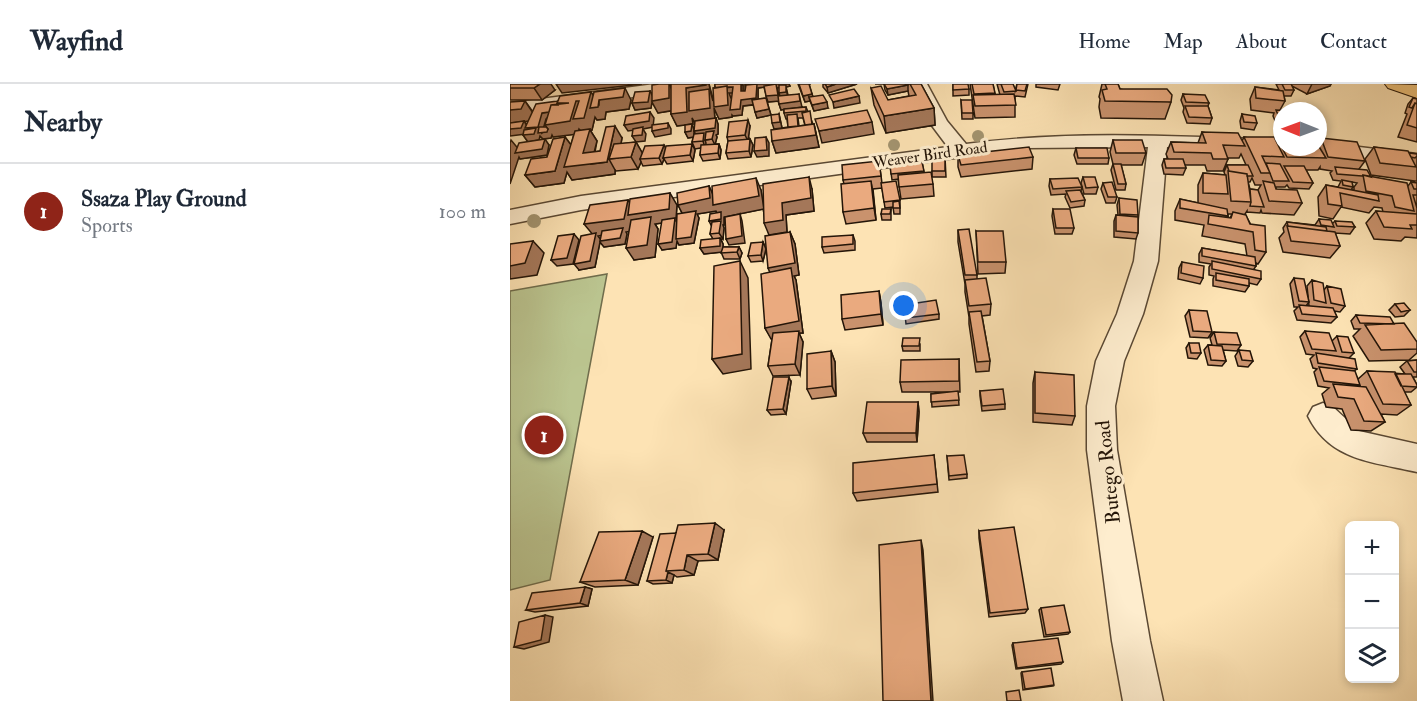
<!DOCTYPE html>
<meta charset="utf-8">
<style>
body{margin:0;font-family:"IM FELL Double Pica",serif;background:#f6f6f7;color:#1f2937}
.controls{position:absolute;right:18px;bottom:18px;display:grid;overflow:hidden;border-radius:9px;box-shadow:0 3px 9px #0003}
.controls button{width:54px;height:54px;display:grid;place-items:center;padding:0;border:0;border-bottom:2px solid #e0e1e3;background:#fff;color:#1f2937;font:30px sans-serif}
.compass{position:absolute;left:763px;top:18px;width:54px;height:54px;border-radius:50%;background:#fff;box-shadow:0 3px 9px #0003;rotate:271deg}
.you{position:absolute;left:394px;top:222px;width:21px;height:21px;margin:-15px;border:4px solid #fff;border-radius:50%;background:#1a73e8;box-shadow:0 0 0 9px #1a73e833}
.badge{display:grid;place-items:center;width:39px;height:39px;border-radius:50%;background:#8f2418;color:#fff;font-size:20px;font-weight:700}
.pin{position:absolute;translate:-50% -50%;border:3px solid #fff;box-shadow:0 2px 6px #0006}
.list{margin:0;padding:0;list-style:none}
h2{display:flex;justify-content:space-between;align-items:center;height:78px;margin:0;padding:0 24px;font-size:26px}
h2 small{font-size:20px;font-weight:400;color:#747a83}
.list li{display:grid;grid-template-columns:39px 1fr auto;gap:18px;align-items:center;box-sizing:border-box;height:96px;padding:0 24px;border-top:2px solid #e0e1e3}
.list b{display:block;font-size:22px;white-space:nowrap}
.list p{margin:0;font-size:20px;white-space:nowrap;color:#747a83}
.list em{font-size:20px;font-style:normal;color:#747a83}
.icon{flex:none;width:33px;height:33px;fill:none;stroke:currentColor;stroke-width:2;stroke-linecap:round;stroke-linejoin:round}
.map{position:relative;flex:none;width:907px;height:617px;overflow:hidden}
header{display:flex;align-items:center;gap:36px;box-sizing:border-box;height:84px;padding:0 30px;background:#fff;border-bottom:2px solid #e0e1e3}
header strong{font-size:28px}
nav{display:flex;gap:33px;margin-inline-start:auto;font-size:21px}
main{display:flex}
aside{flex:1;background:#fff}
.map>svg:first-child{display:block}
</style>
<header>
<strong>Wayfind</strong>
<nav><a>Home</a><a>Map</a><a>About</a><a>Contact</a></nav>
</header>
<main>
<aside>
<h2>Nearby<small></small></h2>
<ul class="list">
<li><span class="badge">1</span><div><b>Ssaza Play Ground</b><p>Sports</p></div><em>100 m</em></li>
</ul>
</aside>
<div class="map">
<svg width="907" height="617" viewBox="0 0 907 617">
<rect width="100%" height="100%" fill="#fde3b4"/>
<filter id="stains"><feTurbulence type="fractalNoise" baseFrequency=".00333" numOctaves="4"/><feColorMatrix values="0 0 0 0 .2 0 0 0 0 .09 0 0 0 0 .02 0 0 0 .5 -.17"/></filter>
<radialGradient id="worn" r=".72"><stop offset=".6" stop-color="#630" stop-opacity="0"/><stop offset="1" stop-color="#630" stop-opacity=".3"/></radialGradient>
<!-- green -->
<path fill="#bbc590" stroke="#706d4c" stroke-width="1.5" d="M 97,190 L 40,496 L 0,506 L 0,207 Z"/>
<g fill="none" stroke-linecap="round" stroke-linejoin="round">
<defs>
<path id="street" d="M 145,0 L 194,0 L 185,5 L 0,29 L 0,19 Z
M 399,0 L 417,0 L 437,37 L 456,60 C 561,46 666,52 772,56 L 772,63 L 781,63 L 772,68 L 657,63 L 648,177 L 633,230 L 614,277 L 605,322 L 607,366 L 640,557 L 653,617 L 613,617 L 602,557 L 577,366 L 577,322 L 586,277 L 607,230 L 624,177 L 638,63 L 516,64 L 71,126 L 0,140 L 0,126 L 71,112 L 438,63 L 420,39 Z
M 808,58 L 907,70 L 907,82 L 797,69 L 787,63 L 808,63 Z
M 813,319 L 823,323 L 849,347 L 907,360 L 907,388 C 864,378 820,377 798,332 L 803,323 Z"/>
<path id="highway" d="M 875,0 L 907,1 L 907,14 L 878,4 Z"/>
</defs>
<!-- street casing -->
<use href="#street" stroke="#5a4833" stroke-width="3"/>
<!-- highway casing -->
<use href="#highway" stroke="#241508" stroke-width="2"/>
<!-- street -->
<use href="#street" fill="#feedce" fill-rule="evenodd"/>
<!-- highway -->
<use href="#highway" fill="#eec27a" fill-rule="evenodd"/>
</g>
<!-- trees -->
<g fill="#a39470">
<circle cx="468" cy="52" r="6"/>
<circle cx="384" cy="61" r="6"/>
<circle cx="24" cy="137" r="7"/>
</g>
<!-- wall -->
<path fill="#c9926d" stroke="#241508" stroke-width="1.5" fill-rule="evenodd" d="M 0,0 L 45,6 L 32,16 L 0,16 Z
M 149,0 L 160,0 L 161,3 L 161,0 L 199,0 L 204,18 L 205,0 L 233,0 L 233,7 L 235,7 L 235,0 L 262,0 L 262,1 L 263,0 L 279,0 L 280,2 L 276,3 L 278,11 L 292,23 L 275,25 L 296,23 L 303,40 L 304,40 L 309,63 L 266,69 L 262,57 L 264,45 L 269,30 L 272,44 L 278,43 L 277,35 L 276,35 L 274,29 L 274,25 L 271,26 L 268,17 L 258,18 L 254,3 L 248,4 L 248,15 L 256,14 L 261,31 L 247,34 L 244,21 L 233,22 L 232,31 L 223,32 L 222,31 L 222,33 L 209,35 L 204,24 L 205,34 L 206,34 L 208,40 L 208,50 L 206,51 L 207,53 L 205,60 L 209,60 L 211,66 L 210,75 L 193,77 L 190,71 L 191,64 L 185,65 L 182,58 L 184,53 L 178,54 L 175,48 L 182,40 L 184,46 L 184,51 L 186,50 L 185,39 L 182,34 L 183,40 L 167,42 L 161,30 L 161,27 L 148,29 L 142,18 L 141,24 L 125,26 L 122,19 L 140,7 L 142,10 ZM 288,34 L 293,34 L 295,41 L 289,42 Z
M 288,0 L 301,0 L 299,0 L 303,13 L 318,24 L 304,27 L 300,17 L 295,18 Z
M 313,0 L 347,0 L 318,9 L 313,3 Z
M 365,0 L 411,0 L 424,24 L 425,41 L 376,49 L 364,21 L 361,4 L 378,16 L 399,12 L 398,7 L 378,11 L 375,6 L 374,0 Z
M 443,0 L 459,5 L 459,11 L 443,12 Z
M 460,0 L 483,0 L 485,11 L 490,11 L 487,0 L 503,0 L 505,7 L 507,0 L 518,0 L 515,13 L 505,12 L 505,33 L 465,34 Z
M 526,0 L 550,0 L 548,6 L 526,3 Z
M 592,0 L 608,0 L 610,5 L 661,18 L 655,35 L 591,34 L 589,23 L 590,15 L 589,13 Z
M 766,0 L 821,0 L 820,2 L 797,10 L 782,2 L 784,6 L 781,12 L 774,12 L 775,17 L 770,26 L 781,27 L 783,22 L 800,27 L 772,27 L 772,46 L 769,46 L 763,32 L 764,29 L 741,26 L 740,15 L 745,3 L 769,6 Z
M 83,10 L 121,16 L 119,25 L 96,28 L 95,35 L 87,36 L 85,33 L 82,46 L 80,46 L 87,57 L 85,68 L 90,67 L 112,54 L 111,60 L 126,58 L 132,69 L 156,64 L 185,66 L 183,77 L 157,80 L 154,75 L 152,80 L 133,82 L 131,78 L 128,85 L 106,87 L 105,86 L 105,90 L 62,96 L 57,88 L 54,99 L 25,103 L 15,91 L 37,73 L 55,53 L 61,61 L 64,50 L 43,53 L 42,51 L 41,54 L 33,55 L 30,52 L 29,56 L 39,61 L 37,71 L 10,75 L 9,73 L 7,63 L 18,58 L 13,51 L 14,37 L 17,41 L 19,37 L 15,17 L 23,28 L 48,17 Z
M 673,10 L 699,19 L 698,22 L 702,34 L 700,40 L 677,39 L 673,28 L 674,24 L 671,16 Z
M 903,14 L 907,15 L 907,58 L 888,53 L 897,30 L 895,29 L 898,20 Z
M 451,16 L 463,29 L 463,35 L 452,35 Z
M 732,30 L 747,39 L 744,46 L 731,44 L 730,37 Z
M 240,42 L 238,55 L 240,55 L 243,61 L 241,73 L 218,75 L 216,69 L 218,57 L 217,53 Z
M 692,48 L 732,57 L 734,53 L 769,62 L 770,60 L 808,63 L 808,59 L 811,54 L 855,77 L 849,85 L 861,93 L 898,102 L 901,98 L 903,99 L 905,97 L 861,91 L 855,75 L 864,63 L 907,70 L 907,154 L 895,153 L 891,157 L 864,155 L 856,139 L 866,127 L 873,128 L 872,124 L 864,123 L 859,129 L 831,123 L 823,135 L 809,132 L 808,113 L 816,101 L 828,103 L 831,97 L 823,96 L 820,89 L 822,87 L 810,85 L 810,83 L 808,86 L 796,86 L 803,99 L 799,105 L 779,104 L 777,101 L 775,103 L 766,103 L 766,105 L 792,119 L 784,131 L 752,129 L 751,126 L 750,129 L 737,128 L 737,127 L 735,130 L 756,168 L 748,180 L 746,179 L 746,182 L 744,185 L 751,195 L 747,201 L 739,199 L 739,202 L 735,208 L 703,202 L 703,195 L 704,192 L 699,191 L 699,183 L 701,180 L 689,178 L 689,170 L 692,164 L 737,172 L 735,160 L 692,152 L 694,141 L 665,136 L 665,127 L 670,115 L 688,119 L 688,101 L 693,89 L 715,91 L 714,88 L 717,81 L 736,81 L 731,70 L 729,74 L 718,74 L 718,75 L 713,87 L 697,87 L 695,81 L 675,81 L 676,84 L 673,91 L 654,90 L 652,81 L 654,75 L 658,75 L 656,70 L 661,58 L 688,59 ZM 742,94 L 745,101 L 751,101 L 748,106 L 740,105 L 738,98 L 740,98 ZM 842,98 L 847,99 L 844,103 L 844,106 L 841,106 L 843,103 ZM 718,130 L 722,130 L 720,134 L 718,133 Z
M 603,56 L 636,69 L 632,81 L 611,81 L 616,100 L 615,106 L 606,106 L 601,86 L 603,80 L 600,68 Z
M 566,64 L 599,74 L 598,80 L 567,80 L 564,71 Z
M 448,71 L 523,73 L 522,85 L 451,93 L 448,83 Z
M 435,73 L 436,93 L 422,93 L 422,87 Z
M 369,77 L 372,99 L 390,116 L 390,130 L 384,130 L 383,123 L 375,124 L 372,104 L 363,105 L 366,136 L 336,140 L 333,128 L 334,100 L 333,96 Z
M 412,78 L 414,89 L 423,100 L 424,112 L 391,115 L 388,95 L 382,96 L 380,81 Z
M 573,93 L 588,103 L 586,110 L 574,110 L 571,99 Z
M 540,95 L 572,103 L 571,107 L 575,116 L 574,122 L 560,124 L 555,113 L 556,110 L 541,111 L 539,102 Z
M 593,99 L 607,113 L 605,119 L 596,119 L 591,105 Z
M 199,102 L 202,109 L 251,106 L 253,121 L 302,105 L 304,127 L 276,131 L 277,148 L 259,151 L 253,125 L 214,133 L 214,141 L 213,141 L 214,144 L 213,155 L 211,155 L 213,160 L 213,163 L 229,163 L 232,169 L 230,175 L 214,175 L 211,168 L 194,170 L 190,164 L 203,155 L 200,150 L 207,129 L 206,127 L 187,130 L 189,134 L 184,159 L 169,161 L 167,157 L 166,164 L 152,166 L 152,139 L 145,140 L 148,145 L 145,173 L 124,176 L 119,147 L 116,148 L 117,150 L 115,160 L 94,163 L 90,158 L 85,183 L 69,186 L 82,150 L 120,119 L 167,121 L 166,136 L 172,129 L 168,121 Z
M 609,114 L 628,131 L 628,149 L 626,155 L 604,153 L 604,137 L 606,131 L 608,131 L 607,121 Z
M 381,125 L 381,136 L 372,136 L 371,130 Z
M 543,125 L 564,144 L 562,150 L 545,150 L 542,132 Z
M 809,135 L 823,139 L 825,137 L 845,143 L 840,150 L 825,149 L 830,162 L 820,174 L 773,168 L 769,154 L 774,148 L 773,144 L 777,138 L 805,141 Z
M 448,146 L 467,191 L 467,195 L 481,220 L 480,231 L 472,232 L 480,277 L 479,287 L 466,288 L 459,240 L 459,233 L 455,208 L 455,200 L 448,158 Z
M 466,147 L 496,178 L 495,189 L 468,190 Z
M 280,148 L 285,160 L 289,191 L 284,192 L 286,196 L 293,249 L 289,249 L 293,258 L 290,291 L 263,292 L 258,282 L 262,255 L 255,244 L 260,189 Z
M 343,151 L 345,157 L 345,166 L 314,169 L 312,163 Z
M 253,158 L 256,165 L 253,177 L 241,178 L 238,172 Z
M 672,178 L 693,194 L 690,200 L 668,195 L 669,184 Z
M 784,194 L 799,218 L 796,222 L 799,222 L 797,202 L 802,196 L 814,206 L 817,202 L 835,222 L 830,228 L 824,227 L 827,233 L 821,239 L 787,236 L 784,227 L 788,223 L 784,223 L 780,200 Z
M 369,207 L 371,219 L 373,241 L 335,246 L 332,235 Z
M 885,220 L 900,226 L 894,232 L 885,233 L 879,226 Z
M 394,221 L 429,230 L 429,235 L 396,240 Z
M 679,226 L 702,248 L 698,254 L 680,253 L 675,232 Z
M 846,231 L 884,240 L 907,258 L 907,269 L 899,276 L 859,277 L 843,252 L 850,245 L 844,245 L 841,237 Z
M 795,247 L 822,257 L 827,252 L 844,269 L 839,274 L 847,285 L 844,287 L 848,295 L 857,287 L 895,290 L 890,283 L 897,277 L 907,276 L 907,293 L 903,293 L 907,301 L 907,303 L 901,308 L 894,308 L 901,321 L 887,331 L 871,330 L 875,338 L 861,347 L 841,346 L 832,325 L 816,323 L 812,310 L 819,304 L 808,302 L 804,288 L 807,285 L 803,284 L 800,275 L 804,271 L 796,270 L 790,253 Z
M 704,248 L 731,261 L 727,267 L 713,266 L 716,277 L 712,282 L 698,281 L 694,266 L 698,261 L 702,261 L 700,254 Z
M 679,259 L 691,269 L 687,275 L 678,274 L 676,264 Z
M 410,260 L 410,267 L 393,267 L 392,262 Z
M 729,266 L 743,277 L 738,283 L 728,282 L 725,272 Z
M 321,267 L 325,278 L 326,312 L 302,315 L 297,305 Z
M 449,275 L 450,308 L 448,308 L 449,321 L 422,323 L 421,310 L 442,308 L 392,308 L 390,298 Z
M 525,288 L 565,332 L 562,341 L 523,338 L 523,299 Z
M 281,298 L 276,330 L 261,331 L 257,326 Z
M 470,307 L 495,320 L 495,325 L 472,327 L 470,312 Z
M 408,318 L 409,328 L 407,358 L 357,358 L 353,349 Z
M 424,371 L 428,408 L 347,417 L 343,409 Z
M 437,372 L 457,390 L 457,394 L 439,396 Z
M 214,446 L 208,476 L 188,477 L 184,491 L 167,493 L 164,491 L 162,499 L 143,500 L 137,497 Z
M 469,447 L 518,525 L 515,529 L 479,533 L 469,454 Z
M 143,453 L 128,501 L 85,503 L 70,498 Z
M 75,503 L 82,505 L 78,522 L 25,528 L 16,526 Z
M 531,524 L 560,548 L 558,550 L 534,553 L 529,526 Z
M 503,559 L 553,578 L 551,580 L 506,585 L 502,561 Z
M 512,588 L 542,602 L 513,606 L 511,589 Z"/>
<!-- shaded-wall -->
<path fill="#a47759" stroke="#241508" stroke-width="1.5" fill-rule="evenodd" d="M 30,0 L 41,0 L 45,6 L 32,16 L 24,4 Z
M 46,0 L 132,0 L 52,9 Z
M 159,0 L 164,10 L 165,26 L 148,29 L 142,18 L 141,24 L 125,26 L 122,19 L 140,7 L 143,13 Z
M 196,0 L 199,0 L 201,10 L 203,17 L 205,5 L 223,3 L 225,9 L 219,9 L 221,14 L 231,16 L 236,5 L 235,0 L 262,0 L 262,2 L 248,4 L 248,20 L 233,22 L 232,31 L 223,32 L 222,31 L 222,33 L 209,35 L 204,24 L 205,36 L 185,39 L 182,34 L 183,40 L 167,42 L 161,30 L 176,4 Z
M 231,0 L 233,1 L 233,14 L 231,7 Z
M 263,0 L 279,0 L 280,2 L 276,3 L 278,15 L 271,15 L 269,9 L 276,3 L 267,4 L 270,17 L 258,18 L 256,12 L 265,4 Z
M 326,0 L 347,0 L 318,9 L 317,3 Z
M 802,0 L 821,0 L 820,2 L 797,10 Z
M 398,1 L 398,7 L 378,11 L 377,5 Z
M 115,4 L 121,16 L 119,25 L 96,28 L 95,35 L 87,36 L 85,33 L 82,46 L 80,46 L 87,57 L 81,80 L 97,78 L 105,42 L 112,54 L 108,74 L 99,75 L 105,86 L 105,90 L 62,96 L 57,88 L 54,99 L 25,103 L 15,91 L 45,87 L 55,53 L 64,65 L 73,69 L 71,47 L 69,45 L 68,50 L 43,53 L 42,51 L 41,54 L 33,55 L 30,52 L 29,56 L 18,58 L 13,51 L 16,50 L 0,52 L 0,45 L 14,37 L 18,44 L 32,29 L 46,27 L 36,35 L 32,49 L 38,45 L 35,41 L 66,17 L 81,8 L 89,20 L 89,16 Z
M 289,10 L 292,23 L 271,26 L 269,20 Z
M 302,10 L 304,16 L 299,13 L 300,17 L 295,18 L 293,12 Z
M 349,12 L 350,19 L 324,24 L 323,18 Z
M 15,17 L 23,29 L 20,37 L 0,39 L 0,26 Z
M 317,18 L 318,24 L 304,27 L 302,21 Z
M 424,24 L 425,41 L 376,49 L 374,32 Z
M 259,25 L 261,31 L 247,34 L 245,28 Z
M 140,28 L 144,34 L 143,43 L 133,45 L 136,50 L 135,57 L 126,58 L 122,52 L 132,45 L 118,47 L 114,41 Z
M 269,30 L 272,44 L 264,45 L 262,39 Z
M 206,34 L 208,40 L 208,50 L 206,51 L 207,53 L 205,61 L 202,55 L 195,56 L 196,59 L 195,64 L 193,57 L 187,53 L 184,47 Z
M 238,36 L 240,42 L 238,57 L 235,51 Z
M 362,38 L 364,50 L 312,59 L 309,47 Z
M 158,39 L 161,45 L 161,50 L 145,53 L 142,47 Z
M 182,40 L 184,46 L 184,53 L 178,54 L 175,48 Z
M 304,40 L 309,63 L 266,69 L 262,57 Z
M 256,53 L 259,59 L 259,72 L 247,73 L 244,67 Z
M 35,55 L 39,61 L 37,71 L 10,75 L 9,73 L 0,100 L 0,59 L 1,56 L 11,68 Z
M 240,55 L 243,61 L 241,73 L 239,67 Z
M 126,58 L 133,70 L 130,75 L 131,78 L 128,85 L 121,73 Z
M 182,60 L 185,66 L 183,77 L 180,71 Z
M 209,60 L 211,66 L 210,75 L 208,69 Z
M 154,61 L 157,67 L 153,74 L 154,75 L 152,80 L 149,74 Z
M 299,93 L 302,105 L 304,127 L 276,131 L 277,148 L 259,151 L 254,139 L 272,119 Z
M 246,94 L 251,106 L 254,125 L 214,133 L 214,141 L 213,141 L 214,144 L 213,155 L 209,149 L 202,143 L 199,137 L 209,134 L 206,127 L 187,130 L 189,134 L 184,159 L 169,161 L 167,157 L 166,164 L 152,166 L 148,160 L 165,137 L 145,140 L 148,145 L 145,173 L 124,176 L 116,164 L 122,147 L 116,148 L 117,150 L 115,160 L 94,163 L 90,158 L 85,183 L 69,186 L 64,180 L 84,152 L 74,140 L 118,116 L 126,128 L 160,109 L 167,121 L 166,135 L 169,140 L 174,133 L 168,121 L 199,102 L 205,115 ZM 112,148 L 91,156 L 88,152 Z
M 361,97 L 363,109 L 366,136 L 364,124 Z
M 230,130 L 232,137 L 235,159 L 219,161 L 216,155 Z
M 280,148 L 285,160 L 289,191 L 284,192 L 286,196 L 293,249 L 289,249 L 293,258 L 290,291 L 285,280 L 288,250 L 261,255 L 255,244 L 263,196 L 258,184 Z
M 64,150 L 69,156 L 63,180 L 47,182 L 41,176 Z
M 210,154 L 213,160 L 213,168 L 194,170 L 190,164 Z
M 23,157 L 34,169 L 27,191 L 0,195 L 0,182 Z
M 253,158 L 256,165 L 253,177 L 251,171 Z
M 229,163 L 232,169 L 230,175 L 227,168 Z
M 230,177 L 238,194 L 241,285 L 213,290 L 202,275 Z
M 369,207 L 371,219 L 373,241 L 371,230 Z
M 321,267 L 325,278 L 326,312 L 322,302 Z
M 279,293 L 281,298 L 276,330 L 273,325 Z
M 408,318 L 409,328 L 407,358 L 406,349 Z
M 205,439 L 214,446 L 208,476 L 198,470 Z
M 132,447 L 143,453 L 128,501 L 115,496 Z
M 411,456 L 413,466 L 423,617 L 421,617 Z
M 177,471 L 188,477 L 184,491 L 174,486 Z
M 158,488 L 164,491 L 162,499 L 156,496 Z
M 75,503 L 82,505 L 78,522 L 70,519 Z
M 35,531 L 43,533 L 39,558 L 14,565 L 4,563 Z"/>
<!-- building -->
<path fill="#eaaa7f" stroke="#241508" stroke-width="1.5" d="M 0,0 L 30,0 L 24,4 L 0,4 Z
M 149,0 L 159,0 L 159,14 L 142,17 L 142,1 Z
M 161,0 L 196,0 L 196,1 L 176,4 L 177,28 L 161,30 Z
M 205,0 L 231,0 L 231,7 L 235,7 L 236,1 L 247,0 L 246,14 L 231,16 L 230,25 L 220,26 L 223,3 L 217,3 L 217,2 L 205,4 Z
M 266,0 L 268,11 L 256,12 L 254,2 Z
M 289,0 L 299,0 L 302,10 L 293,12 Z
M 315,0 L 326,0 L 317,3 Z
M 374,0 L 398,0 L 398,1 L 377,5 Z
M 400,0 L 411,0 L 424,24 L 374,32 L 361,4 L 371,2 L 378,16 L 406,11 Z
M 443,0 L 458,0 L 459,5 L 443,6 Z
M 462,0 L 483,0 L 485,9 L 464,10 Z
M 491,0 L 503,0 L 506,7 L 494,8 Z
M 507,0 L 517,0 L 515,7 L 506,6 Z
M 595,0 L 608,0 L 610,5 L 657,5 L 662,11 L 661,18 L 595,17 L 592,6 L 597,5 Z
M 772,0 L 781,0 L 784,6 L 775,6 Z
M 269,1 L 276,1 L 276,8 L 269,9 Z
M 217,2 L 218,21 L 204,23 L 203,4 Z
M 745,3 L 773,7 L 775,17 L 746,14 Z
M 115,4 L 113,13 L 89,16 L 88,23 L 80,24 L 84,8 Z
M 199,5 L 200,24 L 179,27 L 179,8 Z
M 344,5 L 349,12 L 323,18 L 319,11 Z
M 140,7 L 138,18 L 122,19 L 125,8 Z
M 81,8 L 74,34 L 63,35 L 69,17 L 66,17 L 60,37 L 35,41 L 41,21 L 59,19 L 47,19 L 50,12 Z
M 289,10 L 290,17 L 269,20 L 268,12 Z
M 504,10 L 506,21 L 465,22 L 463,11 Z
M 673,10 L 695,11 L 699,19 L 676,18 Z
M 313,11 L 317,18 L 302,21 L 299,13 Z
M 256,14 L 259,25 L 245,28 L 242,16 Z
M 903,14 L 907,15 L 907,20 L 905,19 L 902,24 L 899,23 Z
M 451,16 L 462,16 L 463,29 L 452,29 Z
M 15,17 L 11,25 L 0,26 L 0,18 Z
M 48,17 L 47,19 L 48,21 L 41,21 L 39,28 L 32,29 L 28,43 L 15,44 L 26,20 Z
M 905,19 L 907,20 L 907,44 L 897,41 Z
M 675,22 L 698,22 L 702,34 L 679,33 Z
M 783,22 L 799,23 L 800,27 L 785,27 Z
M 296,23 L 296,27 L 274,29 L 274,25 Z
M 357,26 L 362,38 L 309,47 L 305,35 Z
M 766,26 L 783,27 L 772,27 L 772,40 Z
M 300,27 L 302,40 L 295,41 L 292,29 Z
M 140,28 L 139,37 L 114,41 L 116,32 Z
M 269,30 L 270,38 L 262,39 L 261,31 Z
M 287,30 L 288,42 L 278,43 L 277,31 Z
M 732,30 L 745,32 L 747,39 L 734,38 Z
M 206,34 L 205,44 L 184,47 L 185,37 Z
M 238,36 L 235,51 L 217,53 L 219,38 Z
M 14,37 L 11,44 L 0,45 L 0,39 Z
M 158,39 L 158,44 L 142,47 L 142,41 Z
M 182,40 L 181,47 L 175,48 L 175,41 Z
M 304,40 L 306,51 L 262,57 L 261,46 Z
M 105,42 L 97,78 L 54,83 L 65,47 L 80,45 L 73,69 L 90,67 L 96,43 Z
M 29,43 L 36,43 L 38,45 L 37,48 L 28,49 Z
M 133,43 L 132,51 L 122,52 L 123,45 Z
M 26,44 L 24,50 L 13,51 L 14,46 Z
M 204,47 L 202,55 L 195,56 L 196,48 Z
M 692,48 L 728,49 L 735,62 L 713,61 L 718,75 L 703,75 L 701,69 L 664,68 L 661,58 L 696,59 Z
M 194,49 L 193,57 L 182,58 L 184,50 Z
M 55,53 L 45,87 L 15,91 L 21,75 L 37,73 L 43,55 Z
M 256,53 L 257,66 L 244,67 L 245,54 Z
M 734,53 L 764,53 L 774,73 L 752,72 L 760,89 L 751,89 Z
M 811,54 L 847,58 L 855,77 L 818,73 Z
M 35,55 L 32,65 L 5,69 L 9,59 Z
M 240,55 L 239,67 L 216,69 L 218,57 Z
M 603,56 L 632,56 L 636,69 L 606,69 Z
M 126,58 L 121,73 L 99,75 L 104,60 Z
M 182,60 L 180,71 L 153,74 L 156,62 Z
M 209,60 L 208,69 L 190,71 L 191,61 Z
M 770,60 L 772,60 L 772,63 L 808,63 L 808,61 L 816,74 L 777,73 Z
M 154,61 L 149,74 L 130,75 L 135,62 Z
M 519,63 L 523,73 L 451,81 L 448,71 Z
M 864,63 L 898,67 L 906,83 L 870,79 Z
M 566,64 L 597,64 L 599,74 L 568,74 Z
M 899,69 L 907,70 L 907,72 L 905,74 L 901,73 Z
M 422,73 L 435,73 L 435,87 L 422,87 Z
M 654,75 L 673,75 L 676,84 L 656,84 Z
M 369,77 L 371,92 L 333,96 L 332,81 Z
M 412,78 L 414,87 L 381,90 L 380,81 Z
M 756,79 L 770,80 L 779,97 L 763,97 Z
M 603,80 L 611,80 L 616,100 L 608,100 Z
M 717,81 L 738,81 L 743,92 L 737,92 L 737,90 L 719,87 Z
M 774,82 L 794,82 L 803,99 L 783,98 Z
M 825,83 L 857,86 L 861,93 L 853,91 L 852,92 L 827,90 Z
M 718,87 L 737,90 L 741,118 L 721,117 Z
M 421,88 L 423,100 L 389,103 L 388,91 Z
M 693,89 L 716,91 L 718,110 L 693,109 Z
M 853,91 L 897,99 L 904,127 L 885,123 L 882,112 L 856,107 Z
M 299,93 L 301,114 L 272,119 L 273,136 L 254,139 L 253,100 Z
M 573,93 L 585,93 L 588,103 L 576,104 Z
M 246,94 L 249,112 L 203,121 L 202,102 Z
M 568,94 L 572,103 L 543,105 L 540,95 Z
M 832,96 L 842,98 L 843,103 L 833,101 Z
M 361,97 L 364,124 L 333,128 L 331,100 Z
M 386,97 L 390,116 L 374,118 L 371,99 Z
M 753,97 L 764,99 L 766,105 L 787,106 L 792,119 L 759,117 Z
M 602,98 L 607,113 L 598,113 L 593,99 Z
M 901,98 L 907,99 L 907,105 L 904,105 Z
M 816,101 L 868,111 L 869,117 L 830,109 L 832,122 L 818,120 Z
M 199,102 L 200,114 L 168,121 L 167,109 Z
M 740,105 L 748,106 L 754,123 L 740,122 L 741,118 Z
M 570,106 L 575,116 L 561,118 L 556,107 Z
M 160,109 L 159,125 L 118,131 L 120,115 Z
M 903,111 L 907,111 L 907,124 Z
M 609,114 L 627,116 L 628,131 L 610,130 Z
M 670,115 L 717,125 L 718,132 L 670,124 Z
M 118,116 L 114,135 L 74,140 L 80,121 Z
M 389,117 L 390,124 L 383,124 L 383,118 Z
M 372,125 L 381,125 L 380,130 L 371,130 Z
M 543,125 L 560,125 L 564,144 L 546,144 Z
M 186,127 L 181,153 L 166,155 L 167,130 Z
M 866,127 L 907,130 L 907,141 L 900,141 L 902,145 L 874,143 Z
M 211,128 L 211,135 L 199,137 L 200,130 Z
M 723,128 L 736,131 L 740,140 L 755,142 L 756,168 L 745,166 L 743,148 L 698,140 L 699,131 L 721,134 Z
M 230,130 L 232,152 L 216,155 L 215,133 Z
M 606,131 L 628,133 L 628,149 L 606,147 Z
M 141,133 L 137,161 L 116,164 L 121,136 Z
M 165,134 L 162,158 L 148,160 L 152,136 Z
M 809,135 L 821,136 L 824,143 L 811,141 Z
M 211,137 L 209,149 L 200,150 L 202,138 Z
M 825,137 L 842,138 L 845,143 L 827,142 Z
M 777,138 L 816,143 L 817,147 L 778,142 Z
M 777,142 L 825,148 L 830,162 L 781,157 Z
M 113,144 L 110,154 L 90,157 L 92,147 Z
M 459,145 L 467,191 L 455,191 L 448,146 Z
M 466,147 L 493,147 L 496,178 L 468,178 Z
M 280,148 L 285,179 L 258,184 L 255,152 Z
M 86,149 L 80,177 L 64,180 L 71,152 Z
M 64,150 L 57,174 L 41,176 L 48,152 Z
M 343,151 L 343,160 L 312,163 L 312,153 Z
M 210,154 L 210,162 L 190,164 L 191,156 Z
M 23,157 L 15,179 L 0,182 L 0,160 Z
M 253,158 L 251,171 L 238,172 L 241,159 Z
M 213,163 L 229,163 L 227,168 L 211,169 Z
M 692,164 L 745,173 L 746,182 L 692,172 Z
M 230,177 L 232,270 L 202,275 L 204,182 Z
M 702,177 L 751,187 L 751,195 L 702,185 Z
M 672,178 L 694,182 L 693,194 L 671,189 Z
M 281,184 L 289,237 L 255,244 L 251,190 Z
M 706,189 L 739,195 L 739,202 L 706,196 Z
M 476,194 L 481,220 L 459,222 L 455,196 Z
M 784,194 L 794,195 L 799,218 L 789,217 Z
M 802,196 L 813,199 L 816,219 L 804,216 Z
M 817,202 L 831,205 L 835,222 L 821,219 Z
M 369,207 L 371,230 L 332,235 L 331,211 Z
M 426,216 L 429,230 L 396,234 L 394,221 Z
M 894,219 L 900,226 L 891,228 L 885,220 Z
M 789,221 L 823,224 L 827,233 L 792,230 Z
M 679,226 L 697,227 L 702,248 L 683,247 Z
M 471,227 L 480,277 L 467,278 L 459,228 Z
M 846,231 L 880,233 L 884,240 L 850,239 Z
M 894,239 L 907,258 L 907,265 L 871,266 L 855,241 Z
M 289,247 L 285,280 L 258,282 L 263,249 Z
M 795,247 L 819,249 L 826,267 L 802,265 Z
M 704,248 L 727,249 L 731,261 L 707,260 Z
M 827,252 L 838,253 L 844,269 L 832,268 Z
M 393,254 L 410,254 L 409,262 L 392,262 Z
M 679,259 L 689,259 L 691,269 L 681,269 Z
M 698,261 L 712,262 L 716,277 L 701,276 Z
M 729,266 L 740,267 L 743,277 L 732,276 Z
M 321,267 L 322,302 L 297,305 L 297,270 Z
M 806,269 L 845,275 L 847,285 L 808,279 Z
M 449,275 L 449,297 L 390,298 L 391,276 Z
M 907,276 L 907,288 L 904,288 L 897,277 Z
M 809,283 L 845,287 L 850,301 L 814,297 Z
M 857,287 L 885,288 L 901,321 L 873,320 Z
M 525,288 L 564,291 L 565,332 L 525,329 Z
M 885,290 L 901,290 L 907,301 L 907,303 L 891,302 Z
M 263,293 L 279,293 L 273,325 L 257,326 Z
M 823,300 L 856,303 L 875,338 L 854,337 L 844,315 L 828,313 Z
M 493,305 L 495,320 L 472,322 L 470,307 Z
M 448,307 L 449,316 L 421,318 L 421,310 Z
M 357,318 L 408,318 L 406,349 L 353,349 Z
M 424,371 L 427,400 L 343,409 L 343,379 Z
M 454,371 L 457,390 L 439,392 L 437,372 Z
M 205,439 L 198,470 L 177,471 L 174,486 L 156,487 L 168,441 Z
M 504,443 L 518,525 L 480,529 L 469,447 Z
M 132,447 L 115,496 L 70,498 L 89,448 Z
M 166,449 L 156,487 L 158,488 L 156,496 L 137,497 L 150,450 Z
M 411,456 L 421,617 L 373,617 L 369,461 Z
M 75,503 L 70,519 L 16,526 L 22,509 Z
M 554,521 L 560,548 L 536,551 L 531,524 Z
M 35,531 L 31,556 L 4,563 L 9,538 Z
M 548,554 L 553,578 L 507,584 L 503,559 Z
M 541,584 L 544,601 L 515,605 L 512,588 Z
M 509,606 L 511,617 L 497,617 L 496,608 Z"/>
<g text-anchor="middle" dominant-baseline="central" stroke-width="6" stroke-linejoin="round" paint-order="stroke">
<!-- far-street labels -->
<g font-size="16" fill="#241508" stroke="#feedce">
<text transform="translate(420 71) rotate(-8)">Weaver Bird Road</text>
</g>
<!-- street labels -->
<g font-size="20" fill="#241508" stroke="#feedce">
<text transform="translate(598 388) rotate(-96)">Butego Road</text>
</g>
</g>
<rect width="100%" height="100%" filter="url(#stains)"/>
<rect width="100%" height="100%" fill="url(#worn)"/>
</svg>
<div class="controls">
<button>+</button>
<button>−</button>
<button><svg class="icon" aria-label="layers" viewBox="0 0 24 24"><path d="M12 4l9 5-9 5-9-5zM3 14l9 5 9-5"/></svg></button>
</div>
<svg class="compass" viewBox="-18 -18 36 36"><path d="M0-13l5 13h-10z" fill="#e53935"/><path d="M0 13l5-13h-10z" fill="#747a83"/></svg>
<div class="you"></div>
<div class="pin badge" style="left:34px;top:351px">1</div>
</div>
</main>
